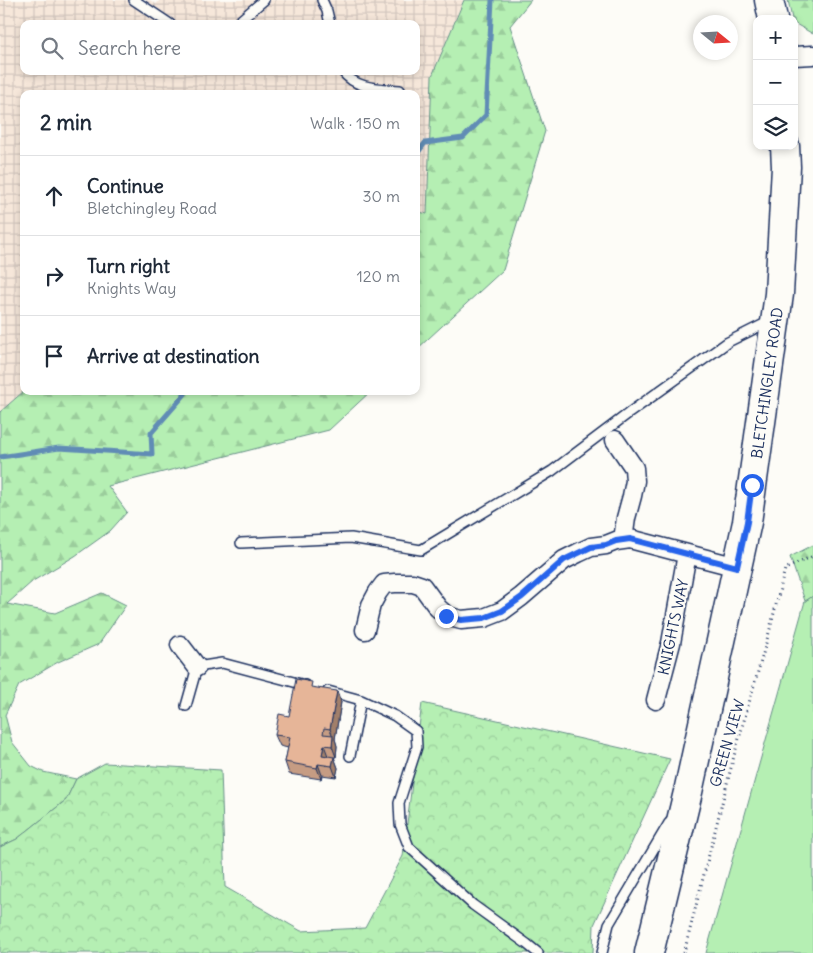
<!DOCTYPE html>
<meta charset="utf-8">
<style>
body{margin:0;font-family:Delius,sans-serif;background:#f2f2f3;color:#1f2937}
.controls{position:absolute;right:15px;top:15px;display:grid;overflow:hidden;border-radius:10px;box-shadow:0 2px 8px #0003}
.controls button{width:45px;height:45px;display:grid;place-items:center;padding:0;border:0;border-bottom:1px solid #e0e1e3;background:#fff;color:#1f2937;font:25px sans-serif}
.compass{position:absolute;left:693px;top:15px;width:45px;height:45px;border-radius:50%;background:#fff;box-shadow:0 2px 8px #0003;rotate:108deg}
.stop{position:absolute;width:15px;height:15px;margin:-11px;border:4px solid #2563eb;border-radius:50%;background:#fff}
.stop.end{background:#2563eb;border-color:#fff;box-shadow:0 1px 5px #0008}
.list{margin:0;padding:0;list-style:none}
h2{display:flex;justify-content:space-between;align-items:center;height:65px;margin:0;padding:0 20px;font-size:21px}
h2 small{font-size:16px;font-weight:400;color:#747a83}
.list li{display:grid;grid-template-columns:32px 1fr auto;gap:15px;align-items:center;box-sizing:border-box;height:80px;padding:0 20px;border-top:1px solid #e0e1e3}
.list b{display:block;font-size:19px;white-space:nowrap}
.list p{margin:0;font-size:16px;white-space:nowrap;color:#747a83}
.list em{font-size:16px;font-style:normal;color:#747a83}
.icon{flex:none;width:28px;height:28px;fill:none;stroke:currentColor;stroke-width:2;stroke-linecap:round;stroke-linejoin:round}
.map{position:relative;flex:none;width:813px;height:953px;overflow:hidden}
.search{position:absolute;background:#fff;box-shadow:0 2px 8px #0003;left:20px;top:20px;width:400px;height:55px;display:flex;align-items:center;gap:12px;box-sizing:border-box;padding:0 18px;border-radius:10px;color:#747a83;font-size:19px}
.panel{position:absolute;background:#fff;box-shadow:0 2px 8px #0003;left:20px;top:90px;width:400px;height:305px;border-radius:10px}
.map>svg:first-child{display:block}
</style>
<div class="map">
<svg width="813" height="953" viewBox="0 0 813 953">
<defs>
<pattern id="industrial-grid" width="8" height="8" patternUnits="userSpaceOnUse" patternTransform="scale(1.25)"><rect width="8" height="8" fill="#f6e7da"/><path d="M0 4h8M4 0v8" fill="none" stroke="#d2c6be"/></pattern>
<pattern id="forest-firs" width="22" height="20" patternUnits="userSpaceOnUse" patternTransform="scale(1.25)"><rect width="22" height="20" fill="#b5efb3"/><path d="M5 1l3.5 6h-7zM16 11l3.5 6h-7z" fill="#9bcd9c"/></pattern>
<pattern id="park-crowns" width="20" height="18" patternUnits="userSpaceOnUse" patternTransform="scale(1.25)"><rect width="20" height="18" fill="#b5efb3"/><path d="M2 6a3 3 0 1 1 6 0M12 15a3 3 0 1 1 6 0" fill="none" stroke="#9bcd9c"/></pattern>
</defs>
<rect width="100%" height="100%" fill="#fdfcf7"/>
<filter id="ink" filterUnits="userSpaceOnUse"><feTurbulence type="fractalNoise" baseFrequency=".02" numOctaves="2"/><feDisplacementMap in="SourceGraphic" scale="10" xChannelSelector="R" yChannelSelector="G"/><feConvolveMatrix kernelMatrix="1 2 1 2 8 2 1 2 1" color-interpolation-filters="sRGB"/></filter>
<g filter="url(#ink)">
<!-- industrial -->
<path fill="url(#industrial-grid)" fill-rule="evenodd" d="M 0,0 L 150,0 L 156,4 L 160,0 L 464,0 L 432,76 L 427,214 L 416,211 L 416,94 L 24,94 L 24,391 L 0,412 ZM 24,24 L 416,24 L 416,71 L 24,71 Z"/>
<!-- grass -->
<path fill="#b5efb3" stroke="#688f88" d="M 813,596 L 813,953 L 706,953 L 805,601 Z"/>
<!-- forest -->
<path fill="url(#forest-firs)" stroke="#688f88" d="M 464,0 L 531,0 L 510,26 L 545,131 L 503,270 L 416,350 L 416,211 L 427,214 L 432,76 Z
M 788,0 L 813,0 L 813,34 L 794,23 L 794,19 L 792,19 Z
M 24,391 L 371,391 L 329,430 L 108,486 L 127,512 L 110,531 L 75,556 L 33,581 L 7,604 L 55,613 L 102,593 L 126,605 L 99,644 L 58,662 L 19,685 L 5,715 L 12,742 L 31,766 L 43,772 L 76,779 L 66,800 L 17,839 L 0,847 L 0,412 Z
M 813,545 L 813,596 L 805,601 L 790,557 Z"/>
<!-- park -->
<path fill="url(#park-crowns)" stroke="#688f88" d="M 422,703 L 670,759 L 594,925 L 593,953 L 0,953 L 0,847 L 17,839 L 66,800 L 76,779 L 105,763 L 221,770 L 225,887 L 301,931 L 365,928 L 403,856 Z"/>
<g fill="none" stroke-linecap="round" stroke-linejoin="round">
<!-- stream -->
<path stroke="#618cb5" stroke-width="5" d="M 416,155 L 425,143 L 463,138 L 486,115 L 492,0
M 0,457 L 59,448 L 152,454 L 151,433 L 185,394 L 183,391"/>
<defs>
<path id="service" d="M 134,0 L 170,24
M 322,0 L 327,11 L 330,24
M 236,24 L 264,0
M 342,71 C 357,90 379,88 400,90
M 241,543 L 351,538 L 421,550 L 552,471 L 629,413 L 728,342 L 770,321
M 328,691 L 361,700 L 395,716 L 416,731 L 417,747 L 399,803 L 400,824 L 409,847 L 473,905 L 527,944 L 538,953
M 186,706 L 197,667 L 222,663 L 305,685
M 350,756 L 361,700
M 602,953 L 609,924 L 669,823"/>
<path id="minor" d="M 794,56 L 813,55
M 615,440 L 634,468 L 635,481 L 632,496 L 626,518 L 623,540
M 365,630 L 371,605 L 378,592 L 384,584 L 395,583 L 413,583 L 422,586 L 438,608 L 447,616 L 461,620 L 484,618 L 502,611 L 521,597 L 564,560 L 578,553 L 591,547 L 606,545 L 616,541 L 630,539 L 737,567
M 180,645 L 197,667
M 656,700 L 671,643 L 687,554"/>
<path id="primary" d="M 769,0 L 773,19
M 649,953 L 688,792 L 747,522 L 779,294 L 786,167 L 785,146"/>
</defs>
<!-- service casing -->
<use href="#service" stroke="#1b2f5e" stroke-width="12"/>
<!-- minor casing -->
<use href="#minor" stroke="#1b2f5e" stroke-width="21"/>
<!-- primary casing -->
<use href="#primary" stroke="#1b2f5e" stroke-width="31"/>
<!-- path -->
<path stroke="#1b2f5e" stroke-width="3" stroke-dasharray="1 4" stroke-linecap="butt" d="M 684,953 L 734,756 L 770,629 L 785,569 L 813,556"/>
<!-- service -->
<use href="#service" stroke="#fdfcf7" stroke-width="9"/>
<!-- minor -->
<use href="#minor" stroke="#fdfcf7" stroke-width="18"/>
<!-- primary -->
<use href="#primary" stroke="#fdfcf7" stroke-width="28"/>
</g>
<!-- wall -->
<path fill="#c69c83" stroke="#1b2f5e" d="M 314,687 L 341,702 L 335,739 L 337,746 L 336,757 L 334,757 L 338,768 L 336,777 L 322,775 L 321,779 L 289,774 L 285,762 L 288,748 L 280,746 L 275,735 Z"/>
<!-- shaded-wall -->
<path fill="#a17f6a" stroke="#1b2f5e" d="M 337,691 L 341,702 L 335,739 L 337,746 L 336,757 L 332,746 L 333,737 L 330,729 Z
M 324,745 L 328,756 L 326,766 L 322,755 Z
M 334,757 L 338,768 L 336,777 L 332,766 Z
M 318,764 L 322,775 L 321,779 L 317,768 Z"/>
<!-- building -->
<path fill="#e6b598" stroke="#1b2f5e" d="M 296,679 L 312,682 L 311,687 L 337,691 L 330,729 L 324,728 L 323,734 L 333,735 L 332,746 L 324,745 L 322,755 L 334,757 L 332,766 L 318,764 L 317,768 L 285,762 L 290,737 L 275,735 L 279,714 L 289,716 Z"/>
</g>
<g fill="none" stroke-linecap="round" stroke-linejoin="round" filter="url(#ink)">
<!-- route -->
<path stroke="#2563eb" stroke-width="6" d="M 446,616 L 461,620 L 484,618 L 502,611 L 522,597 L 564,560 L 591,547 L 606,545 L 616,541 L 630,539 L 737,567 L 747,522 L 752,485"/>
</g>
<g text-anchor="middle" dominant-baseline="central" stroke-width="4" stroke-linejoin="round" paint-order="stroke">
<!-- street labels -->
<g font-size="15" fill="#1b2f5e" stroke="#fdfcf7">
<text transform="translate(767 383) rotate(-82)">BLETCHINGLEY ROAD</text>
<text transform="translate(673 627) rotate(-78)">KNIGHTS WAY</text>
<text transform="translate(727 743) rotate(-74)">GREEN VIEW</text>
</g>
</g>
</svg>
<div class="controls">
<button>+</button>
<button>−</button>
<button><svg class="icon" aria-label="layers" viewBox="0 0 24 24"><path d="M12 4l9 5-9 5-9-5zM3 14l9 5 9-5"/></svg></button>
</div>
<svg class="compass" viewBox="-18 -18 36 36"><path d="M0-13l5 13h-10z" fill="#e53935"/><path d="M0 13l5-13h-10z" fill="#747a83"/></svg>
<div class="stop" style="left:752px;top:485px"></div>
<div class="stop end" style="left:446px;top:616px"></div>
<div class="search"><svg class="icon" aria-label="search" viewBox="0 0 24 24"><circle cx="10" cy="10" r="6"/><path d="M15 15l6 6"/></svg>Search here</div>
<section class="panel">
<h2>2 min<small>Walk · 150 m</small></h2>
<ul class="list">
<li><svg class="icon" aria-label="ahead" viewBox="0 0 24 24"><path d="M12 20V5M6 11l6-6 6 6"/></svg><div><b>Continue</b><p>Bletchingley Road</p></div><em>30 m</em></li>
<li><svg class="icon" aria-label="right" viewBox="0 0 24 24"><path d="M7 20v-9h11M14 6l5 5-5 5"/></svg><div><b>Turn right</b><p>Knights Way</p></div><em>120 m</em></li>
<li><svg class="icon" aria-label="arrive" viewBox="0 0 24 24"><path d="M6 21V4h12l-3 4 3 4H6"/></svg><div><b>Arrive at destination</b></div></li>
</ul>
</section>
</div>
